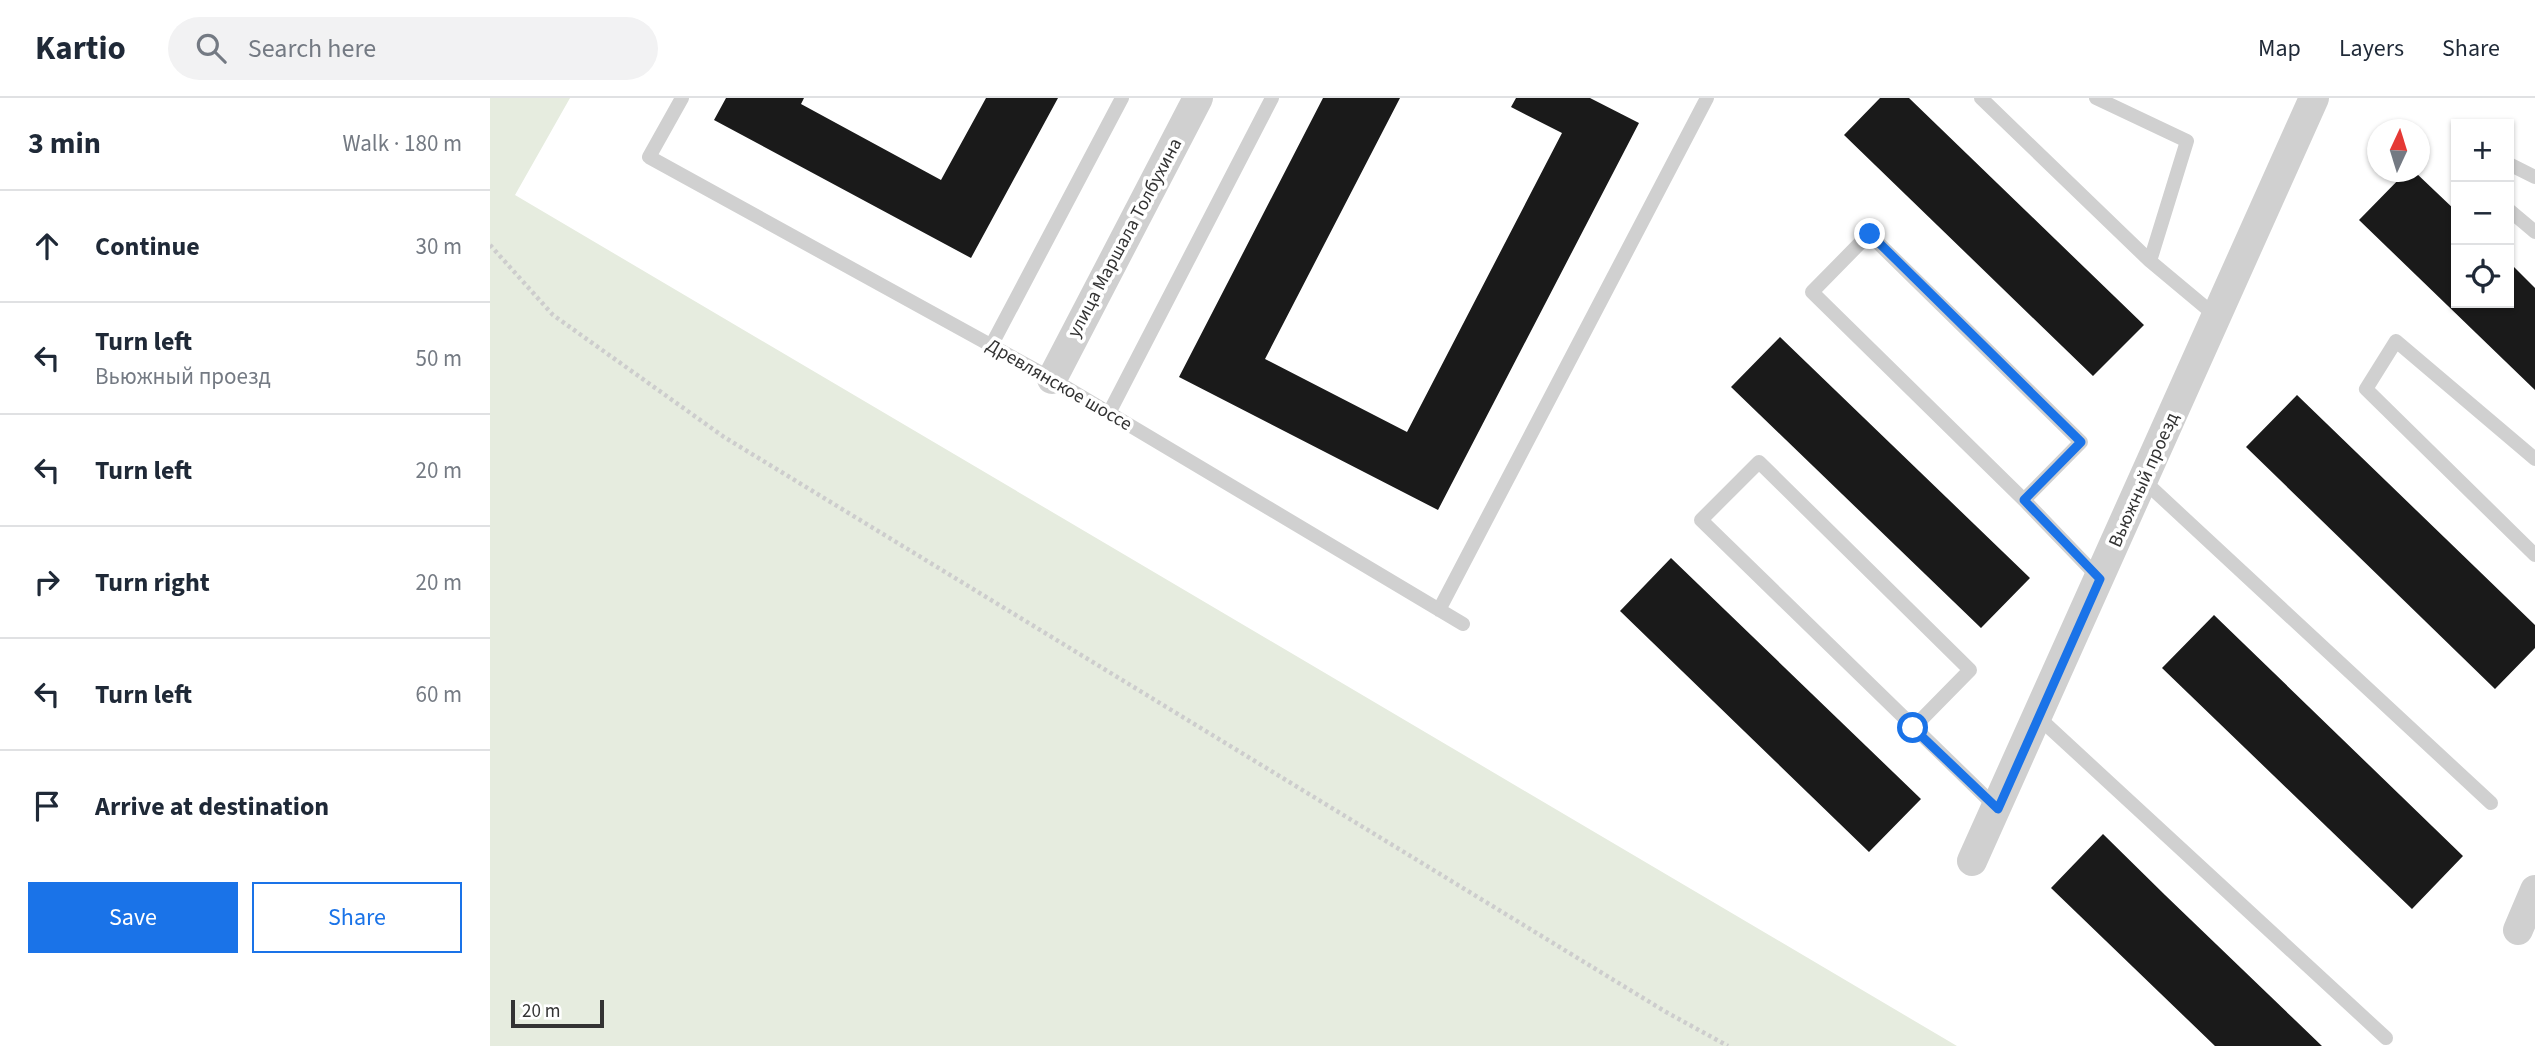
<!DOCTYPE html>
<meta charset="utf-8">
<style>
body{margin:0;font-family:"Source Sans 3",sans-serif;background:#f2f2f3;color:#1f2937}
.controls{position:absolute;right:21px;top:21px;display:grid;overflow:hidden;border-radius:0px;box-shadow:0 2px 5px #0004}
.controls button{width:63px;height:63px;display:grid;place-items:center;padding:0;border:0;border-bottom:2px solid #e0e1e3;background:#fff;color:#1f2937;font:35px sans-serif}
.compass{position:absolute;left:1877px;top:21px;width:63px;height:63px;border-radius:50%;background:#fff;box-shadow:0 2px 5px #0004;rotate:4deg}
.scale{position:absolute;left:21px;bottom:18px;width:93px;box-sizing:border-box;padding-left:7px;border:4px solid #333;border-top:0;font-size:19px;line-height:24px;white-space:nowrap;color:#333;-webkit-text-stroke:5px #fff;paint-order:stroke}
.stop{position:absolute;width:21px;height:21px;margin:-16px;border:5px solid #1a73e8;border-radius:50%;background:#fff}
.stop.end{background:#1a73e8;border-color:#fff;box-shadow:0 2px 7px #0008}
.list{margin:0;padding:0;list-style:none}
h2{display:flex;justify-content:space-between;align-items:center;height:91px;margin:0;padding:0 28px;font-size:30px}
h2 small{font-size:23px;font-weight:400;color:#747a83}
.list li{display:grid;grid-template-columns:46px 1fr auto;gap:21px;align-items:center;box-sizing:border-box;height:112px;padding:0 28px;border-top:2px solid #e0e1e3}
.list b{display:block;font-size:26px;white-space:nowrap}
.list p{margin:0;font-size:23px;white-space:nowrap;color:#747a83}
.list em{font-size:23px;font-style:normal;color:#747a83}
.actions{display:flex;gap:14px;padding:21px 28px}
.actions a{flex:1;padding:16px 0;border:2px solid #1a73e8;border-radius:0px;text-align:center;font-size:24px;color:#1a73e8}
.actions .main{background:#1a73e8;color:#fff}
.icon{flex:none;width:38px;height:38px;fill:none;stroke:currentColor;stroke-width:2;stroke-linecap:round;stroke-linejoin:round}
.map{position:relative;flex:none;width:2045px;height:948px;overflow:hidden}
header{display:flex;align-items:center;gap:42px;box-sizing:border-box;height:98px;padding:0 35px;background:#fff;border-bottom:2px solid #e0e1e3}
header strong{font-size:33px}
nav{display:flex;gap:38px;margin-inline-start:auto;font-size:24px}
.search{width:490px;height:63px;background:#f2f2f3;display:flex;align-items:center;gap:18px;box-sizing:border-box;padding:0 24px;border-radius:38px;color:#747a83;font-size:26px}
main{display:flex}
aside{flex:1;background:#fff}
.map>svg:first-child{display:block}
</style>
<header>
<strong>Kartio</strong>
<div class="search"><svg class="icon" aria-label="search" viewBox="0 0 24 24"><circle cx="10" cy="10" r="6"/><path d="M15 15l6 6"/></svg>Search here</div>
<nav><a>Map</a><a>Layers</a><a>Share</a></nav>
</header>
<main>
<aside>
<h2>3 min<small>Walk · 180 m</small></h2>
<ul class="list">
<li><svg class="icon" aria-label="ahead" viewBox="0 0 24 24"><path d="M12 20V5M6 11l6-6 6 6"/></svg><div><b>Continue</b></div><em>30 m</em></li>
<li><svg class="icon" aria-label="left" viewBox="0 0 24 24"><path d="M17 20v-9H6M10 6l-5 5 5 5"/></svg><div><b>Turn left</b><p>Вьюжный проезд</p></div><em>50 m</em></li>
<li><svg class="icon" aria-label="left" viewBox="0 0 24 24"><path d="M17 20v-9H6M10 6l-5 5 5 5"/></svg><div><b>Turn left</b></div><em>20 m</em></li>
<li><svg class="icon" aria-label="right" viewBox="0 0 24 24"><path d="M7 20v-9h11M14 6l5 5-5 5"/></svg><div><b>Turn right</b></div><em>20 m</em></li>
<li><svg class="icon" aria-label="left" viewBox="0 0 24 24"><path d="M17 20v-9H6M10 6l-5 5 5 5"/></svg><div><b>Turn left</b></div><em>60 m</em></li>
<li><svg class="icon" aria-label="arrive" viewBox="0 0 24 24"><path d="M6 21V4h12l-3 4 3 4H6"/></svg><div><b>Arrive at destination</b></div></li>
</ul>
<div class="actions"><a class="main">Save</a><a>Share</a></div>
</aside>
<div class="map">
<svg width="2045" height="948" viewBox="0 0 2045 948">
<rect width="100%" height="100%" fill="#fff"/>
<!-- green -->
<path fill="#e6ecdf" d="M 0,0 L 80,0 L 25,97 L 1467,948 L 0,948 Z"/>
<!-- building -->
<path fill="#1a1a1a" d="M 236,0 L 314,0 L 311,6 L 451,82 L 496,0 L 568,0 L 481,160 L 224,22 Z
M 833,0 L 910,0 L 775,261 L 917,334 L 1072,35 L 1021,9 L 1026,0 L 1100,0 L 1149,25 L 948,412 L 689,279 Z
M 1390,0 L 1419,0 L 1654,227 L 1603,278 L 1354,37 Z
M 1916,74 L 1925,74 L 1966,113 L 1966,205 L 2019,205 L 2019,164 L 2045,190 L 2045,292 L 1869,122 Z
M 1290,239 L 1540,480 L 1491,530 L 1241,289 Z
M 1807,297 L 2045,527 L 2045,550 L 2005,591 L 1756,349 Z
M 1181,460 L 1431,701 L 1379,754 L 1130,513 Z
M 1724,517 L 1973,758 L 1922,811 L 1672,570 Z
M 1613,736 L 1675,797 L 1832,948 L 1725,948 L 1561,790 Z"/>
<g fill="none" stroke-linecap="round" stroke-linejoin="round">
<!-- path -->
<path stroke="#cdcdcd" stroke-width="4.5" stroke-dasharray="3.5 3.5" stroke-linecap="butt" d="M 0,147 L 63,217 L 234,339 L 1176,914 L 1238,948"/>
<!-- lane -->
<path stroke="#d0d0d0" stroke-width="14" d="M 192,0 L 159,59 L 562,281 L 973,526
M 1491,0 L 1660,163 L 1727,219
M 1606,0 L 1697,43 L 1660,163
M 2019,66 L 2045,79
M 2019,112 L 2045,134
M 501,248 L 632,0
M 619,315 L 782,0
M 2045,361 L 1906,243 L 1876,291 L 2045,457
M 1654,383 L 2001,705
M 1534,402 L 1591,344 L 1379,136 L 1322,194 L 1534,402 L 1609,480
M 949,512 L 1217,0
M 1548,619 L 1896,940
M 1423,630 L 1480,572 L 1269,364 L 1211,422 L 1507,710"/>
<!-- street -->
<path stroke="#d0d0d0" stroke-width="30" d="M 562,281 L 708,0
M 1482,763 L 1824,0
M 2028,832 L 2045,792"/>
</g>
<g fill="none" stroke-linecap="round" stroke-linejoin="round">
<!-- route -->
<path stroke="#1a73e8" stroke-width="9" d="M 1380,136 L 1591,344 L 1534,402 L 1610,481 L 1508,711 L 1423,630"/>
</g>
<g text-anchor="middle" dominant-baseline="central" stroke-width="7" stroke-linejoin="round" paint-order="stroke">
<!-- street labels -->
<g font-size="19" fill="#333" stroke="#fff">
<text transform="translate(635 140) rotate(-62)">улица Маршала Толбухина</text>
<text transform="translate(569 287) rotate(30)">Древлянское шоссе</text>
<text transform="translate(1654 382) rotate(-66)">Вьюжный проезд</text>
</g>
</g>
</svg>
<div class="controls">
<button>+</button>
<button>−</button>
<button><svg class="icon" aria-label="locate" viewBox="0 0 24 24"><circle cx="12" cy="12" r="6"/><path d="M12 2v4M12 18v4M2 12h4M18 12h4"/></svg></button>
</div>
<svg class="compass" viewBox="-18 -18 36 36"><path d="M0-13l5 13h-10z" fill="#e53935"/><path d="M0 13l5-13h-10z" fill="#747a83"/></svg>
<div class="scale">20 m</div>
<div class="stop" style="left:1423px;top:630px"></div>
<div class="stop end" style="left:1380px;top:136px"></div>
</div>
</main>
